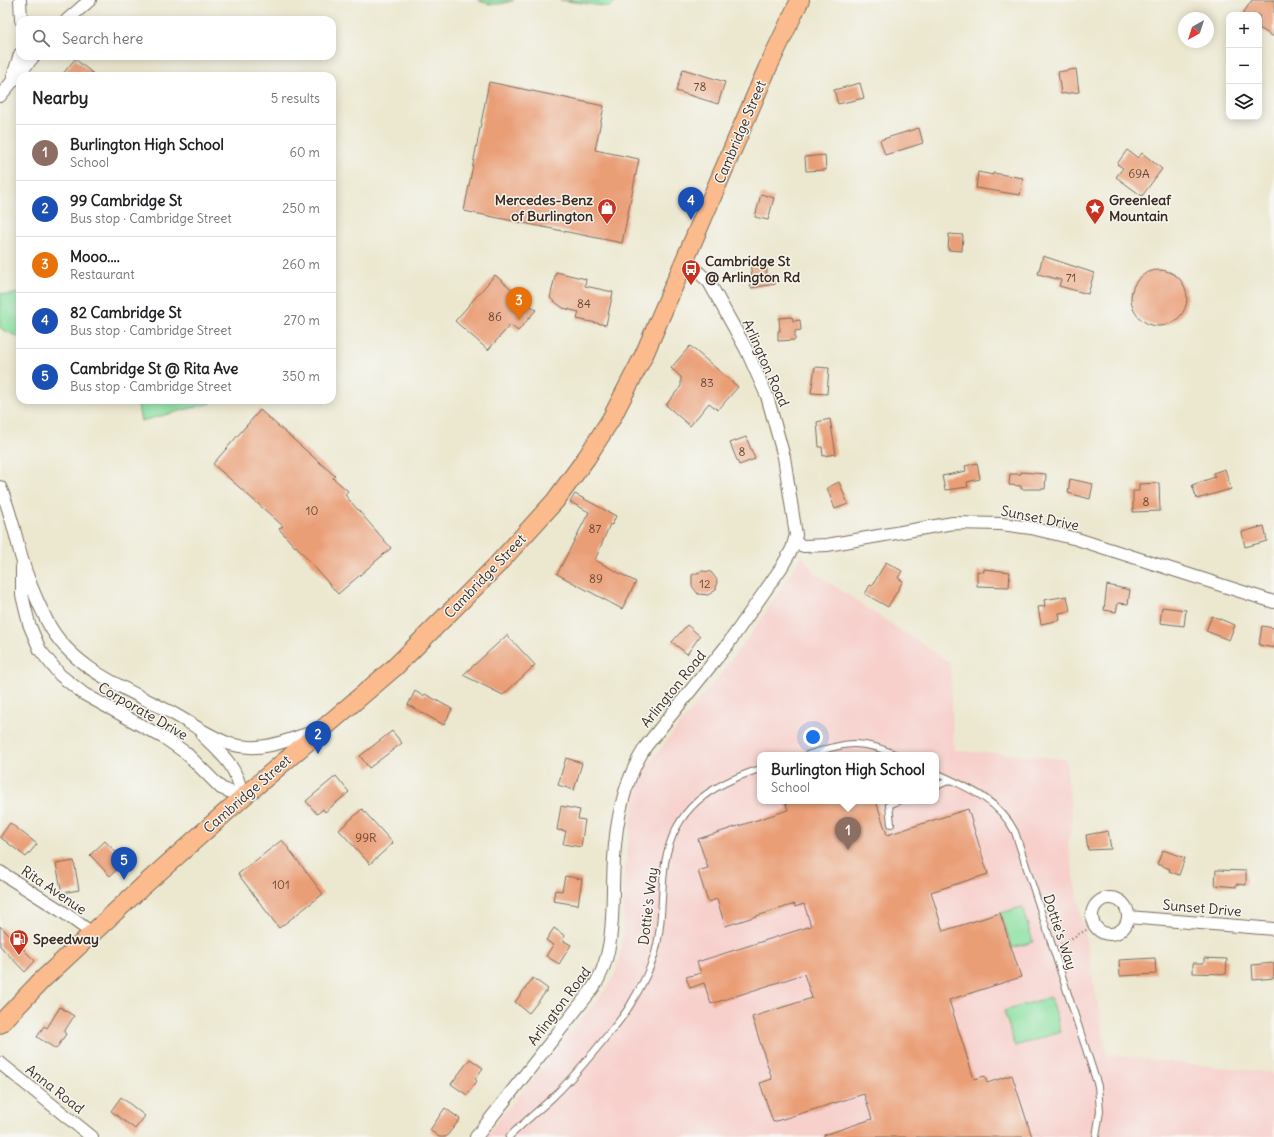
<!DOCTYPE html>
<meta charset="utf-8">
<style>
body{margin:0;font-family:Delius,sans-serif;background:#f6f6f6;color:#202124}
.controls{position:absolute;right:12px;top:12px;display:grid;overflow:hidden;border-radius:8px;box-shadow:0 2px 10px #0003}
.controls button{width:36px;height:36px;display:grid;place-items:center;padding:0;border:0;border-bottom:1px solid #e0e0e0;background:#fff;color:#202124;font:20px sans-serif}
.compass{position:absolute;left:1178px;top:12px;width:36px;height:36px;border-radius:50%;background:#fff;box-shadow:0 2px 10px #0003;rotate:219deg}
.you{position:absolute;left:813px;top:737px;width:14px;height:14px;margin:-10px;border:3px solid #fff;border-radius:50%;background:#1a73e8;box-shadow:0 0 0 6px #1a73e833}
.badge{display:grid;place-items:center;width:26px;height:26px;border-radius:50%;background:#c8321e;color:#fff;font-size:13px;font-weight:700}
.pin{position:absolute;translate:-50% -33px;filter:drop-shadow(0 1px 2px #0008)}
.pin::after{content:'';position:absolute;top:21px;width:14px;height:12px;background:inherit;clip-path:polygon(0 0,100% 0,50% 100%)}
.popup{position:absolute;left:757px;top:752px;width:182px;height:52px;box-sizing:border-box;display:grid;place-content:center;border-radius:8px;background:#fff;filter:drop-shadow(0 1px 3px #0005);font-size:13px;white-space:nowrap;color:#757577}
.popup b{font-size:15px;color:#202124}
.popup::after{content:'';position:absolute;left:50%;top:100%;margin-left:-8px;border:8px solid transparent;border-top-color:#fff}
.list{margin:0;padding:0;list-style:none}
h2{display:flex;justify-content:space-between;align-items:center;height:52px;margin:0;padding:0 16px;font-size:17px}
h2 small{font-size:13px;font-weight:400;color:#757577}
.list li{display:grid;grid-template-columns:26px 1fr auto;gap:12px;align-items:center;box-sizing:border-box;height:56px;padding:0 16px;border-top:1px solid #e0e0e0}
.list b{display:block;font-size:15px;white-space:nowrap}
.list p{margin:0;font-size:13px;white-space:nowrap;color:#757577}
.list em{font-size:13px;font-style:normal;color:#757577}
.icon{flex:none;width:22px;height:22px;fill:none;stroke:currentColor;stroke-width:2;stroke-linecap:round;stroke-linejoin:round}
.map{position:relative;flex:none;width:1274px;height:1137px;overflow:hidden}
.search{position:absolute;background:#fff;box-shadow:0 2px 10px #0003;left:16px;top:16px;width:320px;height:44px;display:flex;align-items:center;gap:10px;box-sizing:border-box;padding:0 14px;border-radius:12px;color:#757577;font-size:15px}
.panel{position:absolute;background:#fff;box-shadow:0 2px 10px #0003;left:16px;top:72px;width:320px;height:332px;border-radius:12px}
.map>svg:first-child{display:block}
</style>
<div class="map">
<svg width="1274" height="1137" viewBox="0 0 1274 1137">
<rect width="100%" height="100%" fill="#f6f6f2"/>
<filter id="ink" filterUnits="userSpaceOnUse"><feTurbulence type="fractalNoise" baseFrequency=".025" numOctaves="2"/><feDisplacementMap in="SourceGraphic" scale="8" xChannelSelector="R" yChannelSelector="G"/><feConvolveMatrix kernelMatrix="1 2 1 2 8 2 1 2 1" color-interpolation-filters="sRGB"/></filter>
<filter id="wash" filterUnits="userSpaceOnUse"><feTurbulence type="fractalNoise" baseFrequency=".012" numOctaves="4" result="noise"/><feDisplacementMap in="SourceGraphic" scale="16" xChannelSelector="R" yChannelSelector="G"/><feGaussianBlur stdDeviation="0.9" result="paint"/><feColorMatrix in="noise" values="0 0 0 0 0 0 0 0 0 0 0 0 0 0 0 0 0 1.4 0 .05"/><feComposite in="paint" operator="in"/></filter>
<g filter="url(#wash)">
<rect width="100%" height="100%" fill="#ece8d0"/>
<!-- built -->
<path fill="#f7d0cc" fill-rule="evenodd" d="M 802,556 L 816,574 L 950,663 L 954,750 L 1066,759 L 1072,821 L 1068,844 L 1107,1055 L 1274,1073 L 1274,1137 L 485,1137 L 608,987 L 614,977 L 619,960 L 623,938 L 624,882 L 630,825 L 639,782 L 645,768 L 723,671 L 759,623 ZM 760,755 L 936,755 L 936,801 L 760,801 Z"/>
<!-- green -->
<path fill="#8ce1a3" stroke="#648660" d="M 478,0 L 514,0 C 503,5 488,6 478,0 Z
M 560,0 L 617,0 L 610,7 Z
M 0,293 L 8,295 L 20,293 L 20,338 L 0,328 Z
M 133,400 L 211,400 L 211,403 L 141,421 L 138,406 Z
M 1022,907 L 1033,942 L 1012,948 L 1001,913 Z
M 1050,997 L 1061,1032 L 1015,1046 L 1004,1011 Z"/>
<g id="blocks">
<!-- building -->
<path fill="#ea9e76" d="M 1252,0 L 1274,0 L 1274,37 L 1259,28 L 1259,15 L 1242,15 Z
M 75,59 L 96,76 L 61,76 Z
M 683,69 L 725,82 L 718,104 L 676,91 Z
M 1076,69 L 1079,92 L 1061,94 L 1058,72 Z
M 489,82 L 604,106 L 595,150 L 639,159 L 622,243 L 464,211 Z
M 860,83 L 864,98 L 838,104 L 834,90 Z
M 919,128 L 923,143 L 885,155 L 880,140 Z
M 1127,150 L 1138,158 L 1142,153 L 1162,169 L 1142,196 L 1116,177 L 1123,168 L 1117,164 Z
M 825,155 L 826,170 L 806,171 L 805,157 Z
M 978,172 L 993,175 L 993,173 L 1023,178 L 1020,195 L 976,188 Z
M 761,194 L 774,198 L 768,220 L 755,217 Z
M 949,234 L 963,235 L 962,251 L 948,250 Z
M 1043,256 L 1094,273 L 1088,294 L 1059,286 L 1061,280 L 1038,274 Z
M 766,262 L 767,275 L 774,275 L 775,284 L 751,288 L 749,277 L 752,276 L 750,264 Z
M1131 298a28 28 0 1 1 56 0a28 28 0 1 1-56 0Z
M 556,272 L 586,279 L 585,286 L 613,292 L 606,325 L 577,319 L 579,312 L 563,308 L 550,298 Z
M 495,275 L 536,310 L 518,331 L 510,325 L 488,350 L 455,321 Z
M 792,317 L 793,321 L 800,320 L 801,330 L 795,331 L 795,340 L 778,341 L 778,331 L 780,331 L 779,318 Z
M 690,346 L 738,387 L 718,410 L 709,403 L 690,426 L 666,405 L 681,386 L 681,377 L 671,368 Z
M 815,367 L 829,368 L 827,394 L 811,393 Z
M 260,410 L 335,476 L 333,478 L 348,491 L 345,495 L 391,548 L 338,594 L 296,546 L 295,547 L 279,529 L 283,526 L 213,464 Z
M 830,419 L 836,454 L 823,456 L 822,447 L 819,447 L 817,422 Z
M 746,437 L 755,459 L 739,465 L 730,443 Z
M 977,463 L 980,479 L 967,482 L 968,487 L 945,490 L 942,476 L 966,471 L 965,466 Z
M 1225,469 L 1231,489 L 1197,499 L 1192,485 L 1215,477 L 1213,473 Z
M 1021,472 L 1046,474 L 1045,489 L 1021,489 L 1021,486 L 1009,485 L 1010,474 L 1021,474 Z
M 1070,479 L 1093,484 L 1090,499 L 1068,493 Z
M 839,482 L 848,504 L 835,509 L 827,488 Z
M 1159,483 L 1160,511 L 1133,512 L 1133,491 L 1139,491 L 1139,484 Z
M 575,494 L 616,516 L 612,525 L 610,524 L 595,560 L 636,582 L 622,609 L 557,574 L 589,512 L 570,502 Z
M 1264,526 L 1267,541 L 1245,547 L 1242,532 Z
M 886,562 L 902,571 L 898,578 L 903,581 L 888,607 L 865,594 L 870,585 L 872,586 Z
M 984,569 L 1010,572 L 1009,587 L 977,586 L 977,571 L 984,572 Z
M 702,571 L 711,572 L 717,580 L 716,590 L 708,595 L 698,594 L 692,586 L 692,575 Z
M 1107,585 L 1130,590 L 1128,604 L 1118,603 L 1116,612 L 1104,610 Z
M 1067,596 L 1070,611 L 1059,613 L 1060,620 L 1041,624 L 1038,607 L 1045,606 L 1044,600 Z
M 1162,607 L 1186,610 L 1184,626 L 1160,623 Z
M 1212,616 L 1235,625 L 1229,640 L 1206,631 Z
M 687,625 L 700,636 L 687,654 L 672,642 Z
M 1262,626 L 1274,628 L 1274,648 L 1259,645 Z
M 507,635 L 535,665 L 503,695 L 463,675 Z
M 415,691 L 423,696 L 425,694 L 452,709 L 444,725 L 408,705 Z
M 392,731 L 402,743 L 369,768 L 360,756 Z
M 566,758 L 582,763 L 574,790 L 558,785 Z
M 336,776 L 349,792 L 325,812 L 323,809 L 317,814 L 306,801 Z
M 785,801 L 876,801 L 887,835 L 968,809 L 988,874 L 931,892 L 943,931 L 1000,913 L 1021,977 L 949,1000 L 974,1079 L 985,1076 L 987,1083 L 1012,1075 L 1032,1137 L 824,1137 L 824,1135 L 872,1119 L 864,1094 L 773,1122 L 760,1083 L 772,1079 L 752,1017 L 812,998 L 804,974 L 711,1004 L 704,983 L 690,988 L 686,977 L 701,973 L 697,962 L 811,926 L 804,904 L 795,907 L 795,904 L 725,926 L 717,899 L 708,902 L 698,871 L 708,868 L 698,839 L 788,810 Z
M 561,806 L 580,810 L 578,819 L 585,820 L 581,847 L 563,844 L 566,831 L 557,830 Z
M 362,809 L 393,843 L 370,864 L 339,830 Z
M 10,823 L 37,844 L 26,857 L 0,837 Z
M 1108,831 L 1111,849 L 1088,850 L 1086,835 Z
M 282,840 L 323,894 L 279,928 L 238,874 Z
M 105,841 L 125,862 L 110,876 L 90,855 Z
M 1163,850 L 1185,858 L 1179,875 L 1169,871 L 1170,869 L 1157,864 Z
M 74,861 L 79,890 L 62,893 L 56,864 Z
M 1216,870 L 1246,871 L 1246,885 L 1236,884 L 1236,887 L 1215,885 Z
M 565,876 L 582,879 L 578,905 L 553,901 L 555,890 L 562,891 Z
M 0,926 L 35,961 L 25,972 L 0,946 Z
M 554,928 L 565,936 L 562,940 L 571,945 L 559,964 L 546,956 L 553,945 L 546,940 Z
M 1155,958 L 1156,974 L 1120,976 L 1119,960 Z
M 1204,958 L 1227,959 L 1226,974 L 1193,973 L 1193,963 L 1204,963 Z
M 1274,963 L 1274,978 L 1253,980 L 1252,965 Z
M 533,978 L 548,989 L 529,1013 L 515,1002 Z
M 60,1007 L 74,1016 L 64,1032 L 66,1034 L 56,1049 L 37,1037 L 44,1026 L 47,1028 Z
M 470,1059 L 483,1068 L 475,1079 L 477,1081 L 467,1095 L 451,1084 Z
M 121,1097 L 145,1116 L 135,1129 L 111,1111 Z
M 445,1108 L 460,1119 L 446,1137 L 439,1137 L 430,1130 Z"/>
</g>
</g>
<g filter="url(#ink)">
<use href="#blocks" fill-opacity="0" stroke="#796c5c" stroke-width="1"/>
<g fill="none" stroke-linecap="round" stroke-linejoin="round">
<defs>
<path id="service" d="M 807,755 C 846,743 858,738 897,755
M 936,773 C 967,787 999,800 1015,832 L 1098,1086 L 1100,1111 L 1096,1137
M 936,786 L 951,780
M 891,824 L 889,805 L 898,801
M 509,1137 C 523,1123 538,1111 552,1098 C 572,1079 589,1058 606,1037 C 616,1025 626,1014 633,1000 C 644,982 655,960 658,939 C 663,914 661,888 665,863 C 674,808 710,785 760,769"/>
<path id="minor" d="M 20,0 L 21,20
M 67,20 L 90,0
M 13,76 L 20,54
M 0,96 L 34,56
M 0,487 C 10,509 15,533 21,556 C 27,578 37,601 47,621 C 72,670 128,689 174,714 C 192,724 210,737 230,744 C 261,753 286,741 315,731
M 794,543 L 804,546 L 827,545 L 953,523 L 1001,524 L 1031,528 L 1077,539 L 1274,602
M 22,567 L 22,595 L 29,624 L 40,650 L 60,675 L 84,694 L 166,739 L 186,753 L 221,788 L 243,797
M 203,736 C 225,757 236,766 243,797
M 0,872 L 63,912 L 92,933
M1092 916a18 18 0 1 1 36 0a18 18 0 1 1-36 0Z
M 1128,917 L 1274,929
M 0,1063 L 92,1137
M 476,1137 L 590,992 C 618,956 611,903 614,859 C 616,819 624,780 646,746 L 728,644 L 781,568 L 792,549 L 796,535 L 784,457 L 767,396 L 746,349 L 709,282 L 685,260"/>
<path id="primary" d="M 0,1024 L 41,981 L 143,886 L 243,797 L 395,667 L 496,566 L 555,501 L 587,457 L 611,419 L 644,355 L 767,69 L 800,0"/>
</defs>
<!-- service casing -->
<use href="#service" stroke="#796c5c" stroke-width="8"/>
<!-- minor casing -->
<use href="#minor" stroke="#796c5c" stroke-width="14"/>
<!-- primary casing -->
<use href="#primary" stroke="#796c5c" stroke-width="20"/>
<!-- path -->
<path stroke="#796c5c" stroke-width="2.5" stroke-dasharray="1 3" stroke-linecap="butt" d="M 1061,944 L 1095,925"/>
<!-- service -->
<use href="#service" stroke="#fff" stroke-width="6"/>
<!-- minor -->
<use href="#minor" stroke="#fff" stroke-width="12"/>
<!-- primary -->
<use href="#primary" stroke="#fbbb8d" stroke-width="18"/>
</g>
</g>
<!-- icons -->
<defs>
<symbol id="shop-pin" viewBox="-11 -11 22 30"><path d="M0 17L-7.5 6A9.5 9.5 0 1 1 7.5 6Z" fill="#c8321e" stroke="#f6f6f2"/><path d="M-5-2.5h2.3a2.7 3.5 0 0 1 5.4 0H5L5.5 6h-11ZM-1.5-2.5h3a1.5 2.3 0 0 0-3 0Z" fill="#fff"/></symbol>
<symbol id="sight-pin" viewBox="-11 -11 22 30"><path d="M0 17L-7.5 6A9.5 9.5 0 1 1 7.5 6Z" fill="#c8321e" stroke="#f6f6f2"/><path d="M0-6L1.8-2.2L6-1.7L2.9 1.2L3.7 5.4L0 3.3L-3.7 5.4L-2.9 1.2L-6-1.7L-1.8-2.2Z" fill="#fff"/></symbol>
<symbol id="bus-pin" viewBox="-11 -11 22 30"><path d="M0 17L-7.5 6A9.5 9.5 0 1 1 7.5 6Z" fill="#c8321e" stroke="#f6f6f2"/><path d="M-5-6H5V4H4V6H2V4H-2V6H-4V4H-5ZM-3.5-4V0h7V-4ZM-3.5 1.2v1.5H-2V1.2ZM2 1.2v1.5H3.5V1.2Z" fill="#fff"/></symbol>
<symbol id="fuel-pin" viewBox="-11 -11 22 30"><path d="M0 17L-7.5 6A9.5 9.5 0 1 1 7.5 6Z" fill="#c8321e" stroke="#f6f6f2"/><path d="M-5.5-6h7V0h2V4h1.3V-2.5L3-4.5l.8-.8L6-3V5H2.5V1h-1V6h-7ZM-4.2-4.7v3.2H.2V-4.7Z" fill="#fff"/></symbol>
</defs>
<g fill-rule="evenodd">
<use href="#shop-pin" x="596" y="197" width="22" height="30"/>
<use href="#sight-pin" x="1084" y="197" width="22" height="30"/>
<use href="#bus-pin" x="680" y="258" width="22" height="30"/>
<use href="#fuel-pin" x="8" y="928" width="22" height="30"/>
</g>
<g text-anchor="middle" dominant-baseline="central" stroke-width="3" stroke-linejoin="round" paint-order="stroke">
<!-- number labels -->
<g font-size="12" fill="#674734">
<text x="700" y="86">78</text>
<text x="1139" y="173">69A</text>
<text x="1071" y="277">71</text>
<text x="584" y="303">84</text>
<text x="495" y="316">86</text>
<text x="707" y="382">83</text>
<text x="742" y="451">8</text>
<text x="1146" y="501">8</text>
<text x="312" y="510">10</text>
<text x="595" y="528">87</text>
<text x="596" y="578">89</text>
<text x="705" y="583">12</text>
<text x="366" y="837">99R</text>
<text x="281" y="884">101</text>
</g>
<!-- street labels -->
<g font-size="14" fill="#3b2a1e" stroke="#f6f6f2">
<text transform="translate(740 132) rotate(-67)">Cambridge Street</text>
<text transform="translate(766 363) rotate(66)">Arlington Road</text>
<text transform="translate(1040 518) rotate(11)">Sunset Drive</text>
<text transform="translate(485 576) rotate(-46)">Cambridge Street</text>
<text transform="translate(673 689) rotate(-51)">Arlington Road</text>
<text transform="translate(143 711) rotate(30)">Corporate Drive</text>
<text transform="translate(247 794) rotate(-41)">Cambridge Street</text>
<text transform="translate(54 890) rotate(34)">Rita Avenue</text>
<text transform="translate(648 906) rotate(-83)">Dottie's Way</text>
<text transform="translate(1202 908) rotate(5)">Sunset Drive</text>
<text transform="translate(1060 932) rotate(72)">Dottie's Way</text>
<text transform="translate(559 1006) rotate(-53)">Arlington Road</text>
<text transform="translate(55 1089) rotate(38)">Anna Road</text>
</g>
<!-- poi labels -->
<g font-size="14" font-weight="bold" fill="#3b2a1e" stroke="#f6f6f2" text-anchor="start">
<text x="593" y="200" text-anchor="end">Mercedes-Benz<tspan x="593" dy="16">of Burlington</tspan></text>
<text x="1109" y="200">Greenleaf<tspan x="1109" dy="16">Mountain</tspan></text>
<text x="705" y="261">Cambridge St<tspan x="705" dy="16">@ Arlington Rd</tspan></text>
<text x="33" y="939">Speedway</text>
</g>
</g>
</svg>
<div class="controls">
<button>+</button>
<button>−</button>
<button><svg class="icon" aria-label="layers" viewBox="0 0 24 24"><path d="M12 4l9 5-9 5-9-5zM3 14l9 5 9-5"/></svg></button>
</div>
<svg class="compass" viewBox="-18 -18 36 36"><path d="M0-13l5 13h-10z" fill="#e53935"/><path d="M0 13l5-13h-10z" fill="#757577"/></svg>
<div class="you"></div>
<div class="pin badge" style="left:848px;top:850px;background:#8d6e63">1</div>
<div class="popup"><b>Burlington High School</b>School</div>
<div class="pin badge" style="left:318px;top:754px;background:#1a4fb4">2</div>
<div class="pin badge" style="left:519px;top:320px;background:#e8710a">3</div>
<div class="pin badge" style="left:691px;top:220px;background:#1a4fb4">4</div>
<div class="pin badge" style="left:124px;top:880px;background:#1a4fb4">5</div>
<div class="search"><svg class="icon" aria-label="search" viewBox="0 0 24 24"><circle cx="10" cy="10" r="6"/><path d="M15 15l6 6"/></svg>Search here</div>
<section class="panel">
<h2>Nearby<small>5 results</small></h2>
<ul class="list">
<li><span class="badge" style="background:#8d6e63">1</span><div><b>Burlington High School</b><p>School</p></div><em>60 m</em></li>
<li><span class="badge" style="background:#1a4fb4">2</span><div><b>99 Cambridge St</b><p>Bus stop · Cambridge Street</p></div><em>250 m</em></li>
<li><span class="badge" style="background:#e8710a">3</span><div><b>Mooo....</b><p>Restaurant</p></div><em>260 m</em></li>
<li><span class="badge" style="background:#1a4fb4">4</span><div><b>82 Cambridge St</b><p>Bus stop · Cambridge Street</p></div><em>270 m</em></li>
<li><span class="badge" style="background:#1a4fb4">5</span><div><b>Cambridge St @ Rita Ave</b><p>Bus stop · Cambridge Street</p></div><em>350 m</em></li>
</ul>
</section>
</div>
